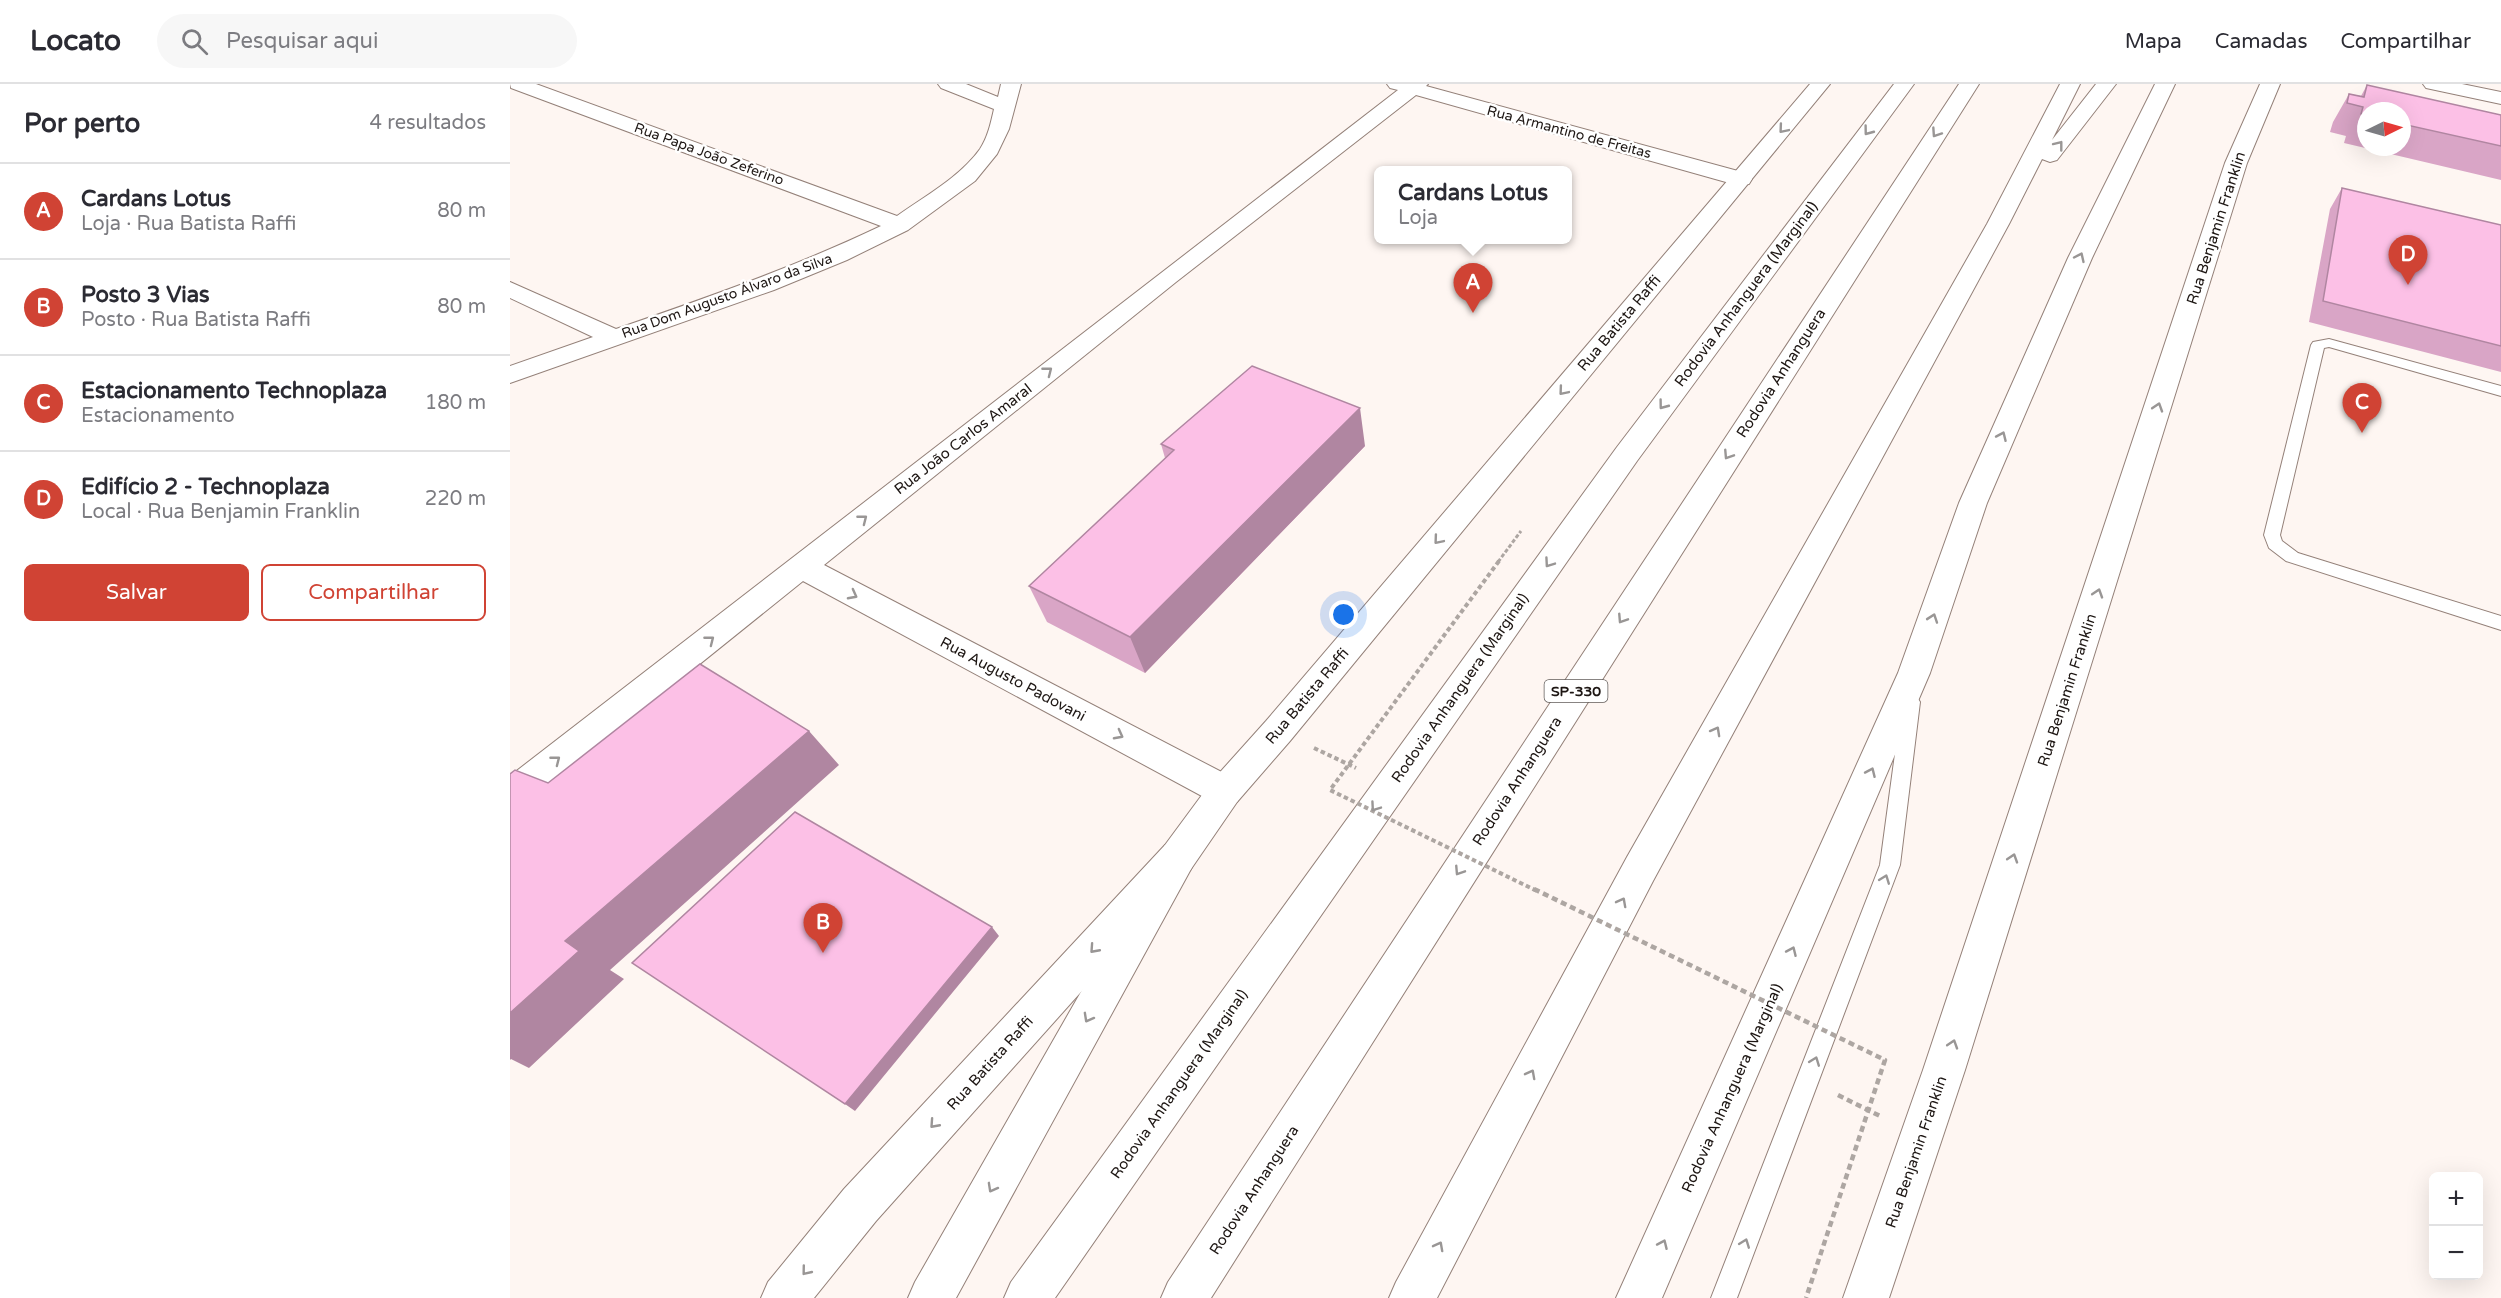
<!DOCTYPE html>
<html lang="pt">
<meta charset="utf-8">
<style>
body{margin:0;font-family:"Varela Round",sans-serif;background:#f7f7f7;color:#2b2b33}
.controls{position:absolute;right:18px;bottom:18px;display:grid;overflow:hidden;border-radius:9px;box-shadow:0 6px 24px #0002}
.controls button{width:54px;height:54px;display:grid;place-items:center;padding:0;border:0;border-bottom:2px solid #e1e1e2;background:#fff;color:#2b2b33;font:30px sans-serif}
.compass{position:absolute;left:1847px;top:18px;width:54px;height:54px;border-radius:50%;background:#fff;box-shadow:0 6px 24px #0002;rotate:85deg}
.you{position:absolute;left:834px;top:531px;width:21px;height:21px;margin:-15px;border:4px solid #fff;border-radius:50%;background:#1a73e8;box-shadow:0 0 0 9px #1a73e833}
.badge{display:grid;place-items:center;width:39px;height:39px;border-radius:50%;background:#d04334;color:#fff;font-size:20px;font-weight:700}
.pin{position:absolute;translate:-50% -50px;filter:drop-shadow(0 2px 3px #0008)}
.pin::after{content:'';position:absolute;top:32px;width:21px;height:18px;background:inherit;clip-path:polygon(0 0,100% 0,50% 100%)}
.popup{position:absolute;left:864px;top:82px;width:198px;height:78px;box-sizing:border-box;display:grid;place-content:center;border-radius:9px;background:#fff;filter:drop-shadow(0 2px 4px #0005);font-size:20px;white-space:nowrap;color:#7c7c81}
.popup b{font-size:22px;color:#2b2b33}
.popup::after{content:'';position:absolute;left:50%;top:100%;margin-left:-12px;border:12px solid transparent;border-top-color:#fff}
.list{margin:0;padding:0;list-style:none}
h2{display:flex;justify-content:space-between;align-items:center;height:78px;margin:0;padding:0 24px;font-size:26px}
h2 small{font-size:20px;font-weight:400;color:#7c7c81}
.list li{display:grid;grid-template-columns:39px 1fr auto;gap:18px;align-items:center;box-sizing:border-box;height:96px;padding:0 24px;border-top:2px solid #e1e1e2}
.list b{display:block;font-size:22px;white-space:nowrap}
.list p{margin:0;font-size:20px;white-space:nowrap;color:#7c7c81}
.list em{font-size:20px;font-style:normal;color:#7c7c81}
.actions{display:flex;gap:12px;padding:18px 24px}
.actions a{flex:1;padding:14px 0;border:2px solid #d04334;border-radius:9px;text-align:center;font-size:21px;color:#d04334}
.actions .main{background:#d04334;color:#fff}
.icon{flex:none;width:33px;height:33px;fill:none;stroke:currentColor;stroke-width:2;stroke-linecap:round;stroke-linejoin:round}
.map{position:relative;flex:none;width:1991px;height:1214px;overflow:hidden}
header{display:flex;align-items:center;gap:36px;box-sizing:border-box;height:84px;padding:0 30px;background:#fff;border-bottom:2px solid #e1e1e2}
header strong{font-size:28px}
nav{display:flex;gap:33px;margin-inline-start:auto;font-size:21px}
.search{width:420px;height:54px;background:#f7f7f7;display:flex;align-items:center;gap:15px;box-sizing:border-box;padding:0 21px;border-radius:33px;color:#7c7c81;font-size:22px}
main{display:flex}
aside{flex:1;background:#fff}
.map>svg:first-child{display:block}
</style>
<header>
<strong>Locato</strong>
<div class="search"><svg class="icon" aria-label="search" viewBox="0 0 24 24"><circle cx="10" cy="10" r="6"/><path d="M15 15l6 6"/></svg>Pesquisar aqui</div>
<nav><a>Mapa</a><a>Camadas</a><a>Compartilhar</a></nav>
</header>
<main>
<aside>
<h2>Por perto<small>4 resultados</small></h2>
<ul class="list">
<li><span class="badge">A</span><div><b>Cardans Lotus</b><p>Loja · Rua Batista Raffi</p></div><em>80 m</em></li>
<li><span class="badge">B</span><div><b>Posto 3 Vias</b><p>Posto · Rua Batista Raffi</p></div><em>80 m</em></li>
<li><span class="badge">C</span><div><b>Estacionamento Technoplaza</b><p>Estacionamento</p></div><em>180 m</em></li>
<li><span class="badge">D</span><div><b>Edifício 2 - Technoplaza</b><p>Local · Rua Benjamin Franklin</p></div><em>220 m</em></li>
</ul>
<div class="actions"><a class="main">Salvar</a><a>Compartilhar</a></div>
</aside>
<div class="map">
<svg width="1991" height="1214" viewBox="0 0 1991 1214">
<rect width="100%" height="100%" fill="#fef6f2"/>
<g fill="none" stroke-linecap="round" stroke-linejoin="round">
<defs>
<path id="service" d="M 1819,255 L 1991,302 L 1991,312 L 1819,263 L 1814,264 L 1770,451 L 1772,457 L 1788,469 L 1991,532 L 1991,546 L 1776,477 L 1759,464 L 1754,451 L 1801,261 L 1803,258 Z
M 1401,611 L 1407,613 L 1410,618 L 1390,781 L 1227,1214 L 1201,1214 L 1370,781 L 1392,618 L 1395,613 Z"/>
<path id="minor" d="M 0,0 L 26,0 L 387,132 C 415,112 450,93 470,65 C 478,53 481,38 484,25 L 431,4 L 428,0 L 456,0 L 488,13 L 491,0 L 511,0 L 499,45 L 487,70 L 465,97 L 398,146 L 337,176 L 264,206 L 0,299 L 0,282 L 83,253 L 0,214 L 0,198 L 106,245 C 196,214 285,183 371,142 L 1,4 Z
M 877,0 L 918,0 L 916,2 L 1239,90 L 1242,95 L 1239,100 L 1231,101 L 1223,100 L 906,11 L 666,198 L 314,481 L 727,696 L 733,707 L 727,718 L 715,722 L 703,718 L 293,497 L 12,723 L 0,727 L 0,692 L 888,6 L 880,4 Z"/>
<path id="tertiary" d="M 1300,0 L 1320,0 L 780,657 L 727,718 L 681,785 L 366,1137 L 304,1214 L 251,1214 L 258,1198 L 334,1105 L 655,761 L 703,696 L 756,637 Z
M 1750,0 L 1770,0 L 1737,79 L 1455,986 L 1379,1214 L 1333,1214 L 1413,986 L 1715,79 Z
M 1913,0 L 1952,0 L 1991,8 L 1991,20 L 1916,4 Z"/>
<path id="trunk" d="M 1384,0 L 1404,0 L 1127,377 L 545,1214 L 494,1214 L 501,1198 L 1107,363 Z
M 1645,0 L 1665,0 L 1582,174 L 1477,419 L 1420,589 L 1152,1214 L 1106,1214 L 1388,589 L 1449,419 L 1558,174 Z
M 668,757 L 681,761 L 686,773 L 681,785 L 446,1214 L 398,1214 L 405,1198 L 655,761 Z"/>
<path id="motorway" d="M 1449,0 L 1469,0 L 701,1214 L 651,1214 L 658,1198 Z
M 1550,0 L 1570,0 L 1542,56 L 1586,0 L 1606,0 L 1547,76 L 1540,78 L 1532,75 L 1499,140 L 1143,797 L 927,1214 L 879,1214 L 886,1198 L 1117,773 L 1477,140 Z"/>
</defs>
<!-- service casing -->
<use href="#service" stroke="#948179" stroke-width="2"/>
<!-- minor casing -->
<use href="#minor" stroke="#948179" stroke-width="2"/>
<!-- tertiary casing -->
<use href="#tertiary" stroke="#948179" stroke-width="2"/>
<!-- trunk casing -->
<use href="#trunk" stroke="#948179" stroke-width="2"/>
<!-- motorway casing -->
<use href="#motorway" stroke="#948179" stroke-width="2"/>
<!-- path-far1 -->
<path stroke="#ada6a2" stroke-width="4" stroke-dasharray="4.5 3" stroke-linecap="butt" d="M 804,664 L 846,684"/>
<!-- path -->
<path stroke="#ada6a2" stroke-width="4.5" stroke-dasharray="6 4" stroke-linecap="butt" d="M 1328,1011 L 1372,1033"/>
<!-- service -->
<use href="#service" fill="#fff" fill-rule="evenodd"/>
<!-- minor -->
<use href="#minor" fill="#fff" fill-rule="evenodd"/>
<!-- tertiary -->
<use href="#tertiary" fill="#fff" fill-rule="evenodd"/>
<!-- trunk -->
<use href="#trunk" fill="#fff" fill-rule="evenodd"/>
<!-- motorway -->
<use href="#motorway" fill="#fff" fill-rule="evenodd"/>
<!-- path-bridge-far2 -->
<path stroke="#ada6a2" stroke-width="3" stroke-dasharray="4 2" stroke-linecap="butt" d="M 988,478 L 1011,447"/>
<!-- path-bridge-far1 -->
<path stroke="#ada6a2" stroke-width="4" stroke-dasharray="4.5 3" stroke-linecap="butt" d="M 989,477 L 820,706 L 1027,807"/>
<!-- path-bridge -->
<path stroke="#ada6a2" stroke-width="4.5" stroke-dasharray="6 4" stroke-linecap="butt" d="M 1024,805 L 1375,976 L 1296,1214"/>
</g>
<!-- wall -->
<path fill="#d9a5c6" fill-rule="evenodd" d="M 1857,1 L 1991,31 L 1991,96 L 1834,59 L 1836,52 L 1820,48 L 1823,38 L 1839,10 L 1851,12 ZM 1856,27 L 1892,27 L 1892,63 L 1856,63 Z
M 1832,104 L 1991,141 L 1991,288 L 1799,238 L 1820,125 Z
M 651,360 L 855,362 L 635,589 L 537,538 L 519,502 L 655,374 Z"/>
<!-- shaded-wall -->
<path fill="#b086a1" d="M 850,324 L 855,362 L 635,589 L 620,553 Z
M 299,647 L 329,681 L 100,886 L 114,895 L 19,984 L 1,975 L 0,976 L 0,929 L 55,857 Z
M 482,843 L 489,852 L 345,1027 L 335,1020 Z"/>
<!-- building -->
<path fill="#fcc0e6" stroke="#b086a1" stroke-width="1.5" d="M 1857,1 L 1991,31 L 1991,62 L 1892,40 L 1892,27 L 1856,27 L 1856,31 L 1851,30 L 1853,23 L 1837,19 L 1839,10 L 1854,13 Z
M 1832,104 L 1991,141 L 1991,262 L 1813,217 Z
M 742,282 L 850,324 L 620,553 L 519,502 L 664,366 L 651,360 Z
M 190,580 L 299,647 L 55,857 L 69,867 L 0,929 L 0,690 L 5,686 L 38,699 Z
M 285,728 L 482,843 L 335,1020 L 122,879 Z"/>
<!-- one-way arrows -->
<defs><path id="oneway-chevron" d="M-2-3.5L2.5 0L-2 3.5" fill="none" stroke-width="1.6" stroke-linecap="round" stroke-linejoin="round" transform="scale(1.5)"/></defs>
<g stroke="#999695">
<use href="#oneway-chevron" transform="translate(1273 45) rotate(130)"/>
<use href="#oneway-chevron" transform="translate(1358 47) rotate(127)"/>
<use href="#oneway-chevron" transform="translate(1426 49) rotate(124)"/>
<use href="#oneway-chevron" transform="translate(1549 61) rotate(-52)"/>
<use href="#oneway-chevron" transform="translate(1570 173) rotate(-65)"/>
<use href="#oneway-chevron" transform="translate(538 287) rotate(-38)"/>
<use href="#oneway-chevron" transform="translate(1053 307) rotate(130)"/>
<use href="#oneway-chevron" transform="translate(1153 321) rotate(127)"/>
<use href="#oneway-chevron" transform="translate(1648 323) rotate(-72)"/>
<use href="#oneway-chevron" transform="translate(1492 352) rotate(-66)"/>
<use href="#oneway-chevron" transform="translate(1218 371) rotate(123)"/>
<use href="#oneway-chevron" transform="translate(353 435) rotate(-38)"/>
<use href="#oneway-chevron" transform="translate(928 456) rotate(130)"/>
<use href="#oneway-chevron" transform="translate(1039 479) rotate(125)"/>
<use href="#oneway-chevron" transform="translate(1588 509) rotate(-72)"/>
<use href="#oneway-chevron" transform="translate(343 511) rotate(28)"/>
<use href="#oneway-chevron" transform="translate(1423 534) rotate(-71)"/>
<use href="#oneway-chevron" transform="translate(1112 535) rotate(123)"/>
<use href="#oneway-chevron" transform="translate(200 556) rotate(-38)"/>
<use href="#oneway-chevron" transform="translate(1206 647) rotate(-61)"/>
<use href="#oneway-chevron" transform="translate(609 651) rotate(28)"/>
<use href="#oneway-chevron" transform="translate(46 676) rotate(-38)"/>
<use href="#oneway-chevron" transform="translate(1361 688) rotate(-66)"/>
<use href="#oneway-chevron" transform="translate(865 723) rotate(125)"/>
<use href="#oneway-chevron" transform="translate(1503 774) rotate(-72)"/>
<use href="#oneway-chevron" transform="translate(949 787) rotate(123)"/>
<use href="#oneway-chevron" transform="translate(1375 795) rotate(-69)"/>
<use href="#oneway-chevron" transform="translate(1112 818) rotate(-62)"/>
<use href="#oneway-chevron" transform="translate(584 865) rotate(132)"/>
<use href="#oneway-chevron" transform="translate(1282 867) rotate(-66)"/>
<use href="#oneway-chevron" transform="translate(578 934) rotate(119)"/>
<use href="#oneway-chevron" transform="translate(1443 960) rotate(-72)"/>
<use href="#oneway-chevron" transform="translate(1305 977) rotate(-69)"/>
<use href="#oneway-chevron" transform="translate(1021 990) rotate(-62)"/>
<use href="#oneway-chevron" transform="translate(424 1040) rotate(132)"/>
<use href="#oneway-chevron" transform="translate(482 1104) rotate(119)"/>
<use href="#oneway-chevron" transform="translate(1235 1159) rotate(-69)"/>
<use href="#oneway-chevron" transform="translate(1153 1160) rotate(-66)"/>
<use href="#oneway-chevron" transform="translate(929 1162) rotate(-62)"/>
<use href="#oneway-chevron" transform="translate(296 1187) rotate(129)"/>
</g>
<g text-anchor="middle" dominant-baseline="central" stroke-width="5" stroke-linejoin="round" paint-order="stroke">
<!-- far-street labels -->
<g font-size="14" fill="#1d1613" stroke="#fff">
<text transform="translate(1059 48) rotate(15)">Rua Armantino de Freitas</text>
<text transform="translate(199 70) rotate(20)">Rua Papa João Zeferino</text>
<text transform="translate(217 212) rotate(-20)">Rua Dom Augusto Álvaro da Silva</text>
</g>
<!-- shield labels -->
<rect fill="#fff" stroke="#615c5a" stroke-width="1.5" x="1034.5" y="596" width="63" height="22" rx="4.5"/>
<g font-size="14" font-weight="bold" fill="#1d1613">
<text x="1066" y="607">SP-330</text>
</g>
<!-- street labels -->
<g font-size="15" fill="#1d1613" stroke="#fff">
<text transform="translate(1706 144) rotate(-72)">Rua Benjamin Franklin</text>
<text transform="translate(1236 210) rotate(-53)">Rodovia Anhanguera (Marginal)</text>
<text transform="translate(1109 239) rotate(-50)">Rua Batista Raffi</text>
<text transform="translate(1271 289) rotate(-57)">Rodovia Anhanguera</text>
<text transform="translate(453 355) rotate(-38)">Rua João Carlos Amaral</text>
<text transform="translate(503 595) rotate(28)">Rua Augusto Padovani</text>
<text transform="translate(950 604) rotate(-55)">Rodovia Anhanguera (Marginal)</text>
<text transform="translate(1557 606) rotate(-72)">Rua Benjamin Franklin</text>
<text transform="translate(797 612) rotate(-50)">Rua Batista Raffi</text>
<text transform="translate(1007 697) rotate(-57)">Rodovia Anhanguera</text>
<text transform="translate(480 979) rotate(-48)">Rua Batista Raffi</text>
<text transform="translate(669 1000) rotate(-55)">Rodovia Anhanguera (Marginal)</text>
<text transform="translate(1222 1004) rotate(-66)">Rodovia Anhanguera (Marginal)</text>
<text transform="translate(1406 1068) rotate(-71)">Rua Benjamin Franklin</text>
<text transform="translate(744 1106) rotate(-57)">Rodovia Anhanguera</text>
</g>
</g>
</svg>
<div class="controls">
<button>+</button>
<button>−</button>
</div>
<svg class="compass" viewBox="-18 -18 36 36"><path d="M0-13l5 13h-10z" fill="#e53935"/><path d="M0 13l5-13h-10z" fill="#7c7c81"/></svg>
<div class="you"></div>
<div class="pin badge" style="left:963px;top:229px">A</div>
<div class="popup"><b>Cardans Lotus</b>Loja</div>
<div class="pin badge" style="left:313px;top:869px">B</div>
<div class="pin badge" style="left:1852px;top:349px">C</div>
<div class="pin badge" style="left:1898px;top:201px">D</div>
</div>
</main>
